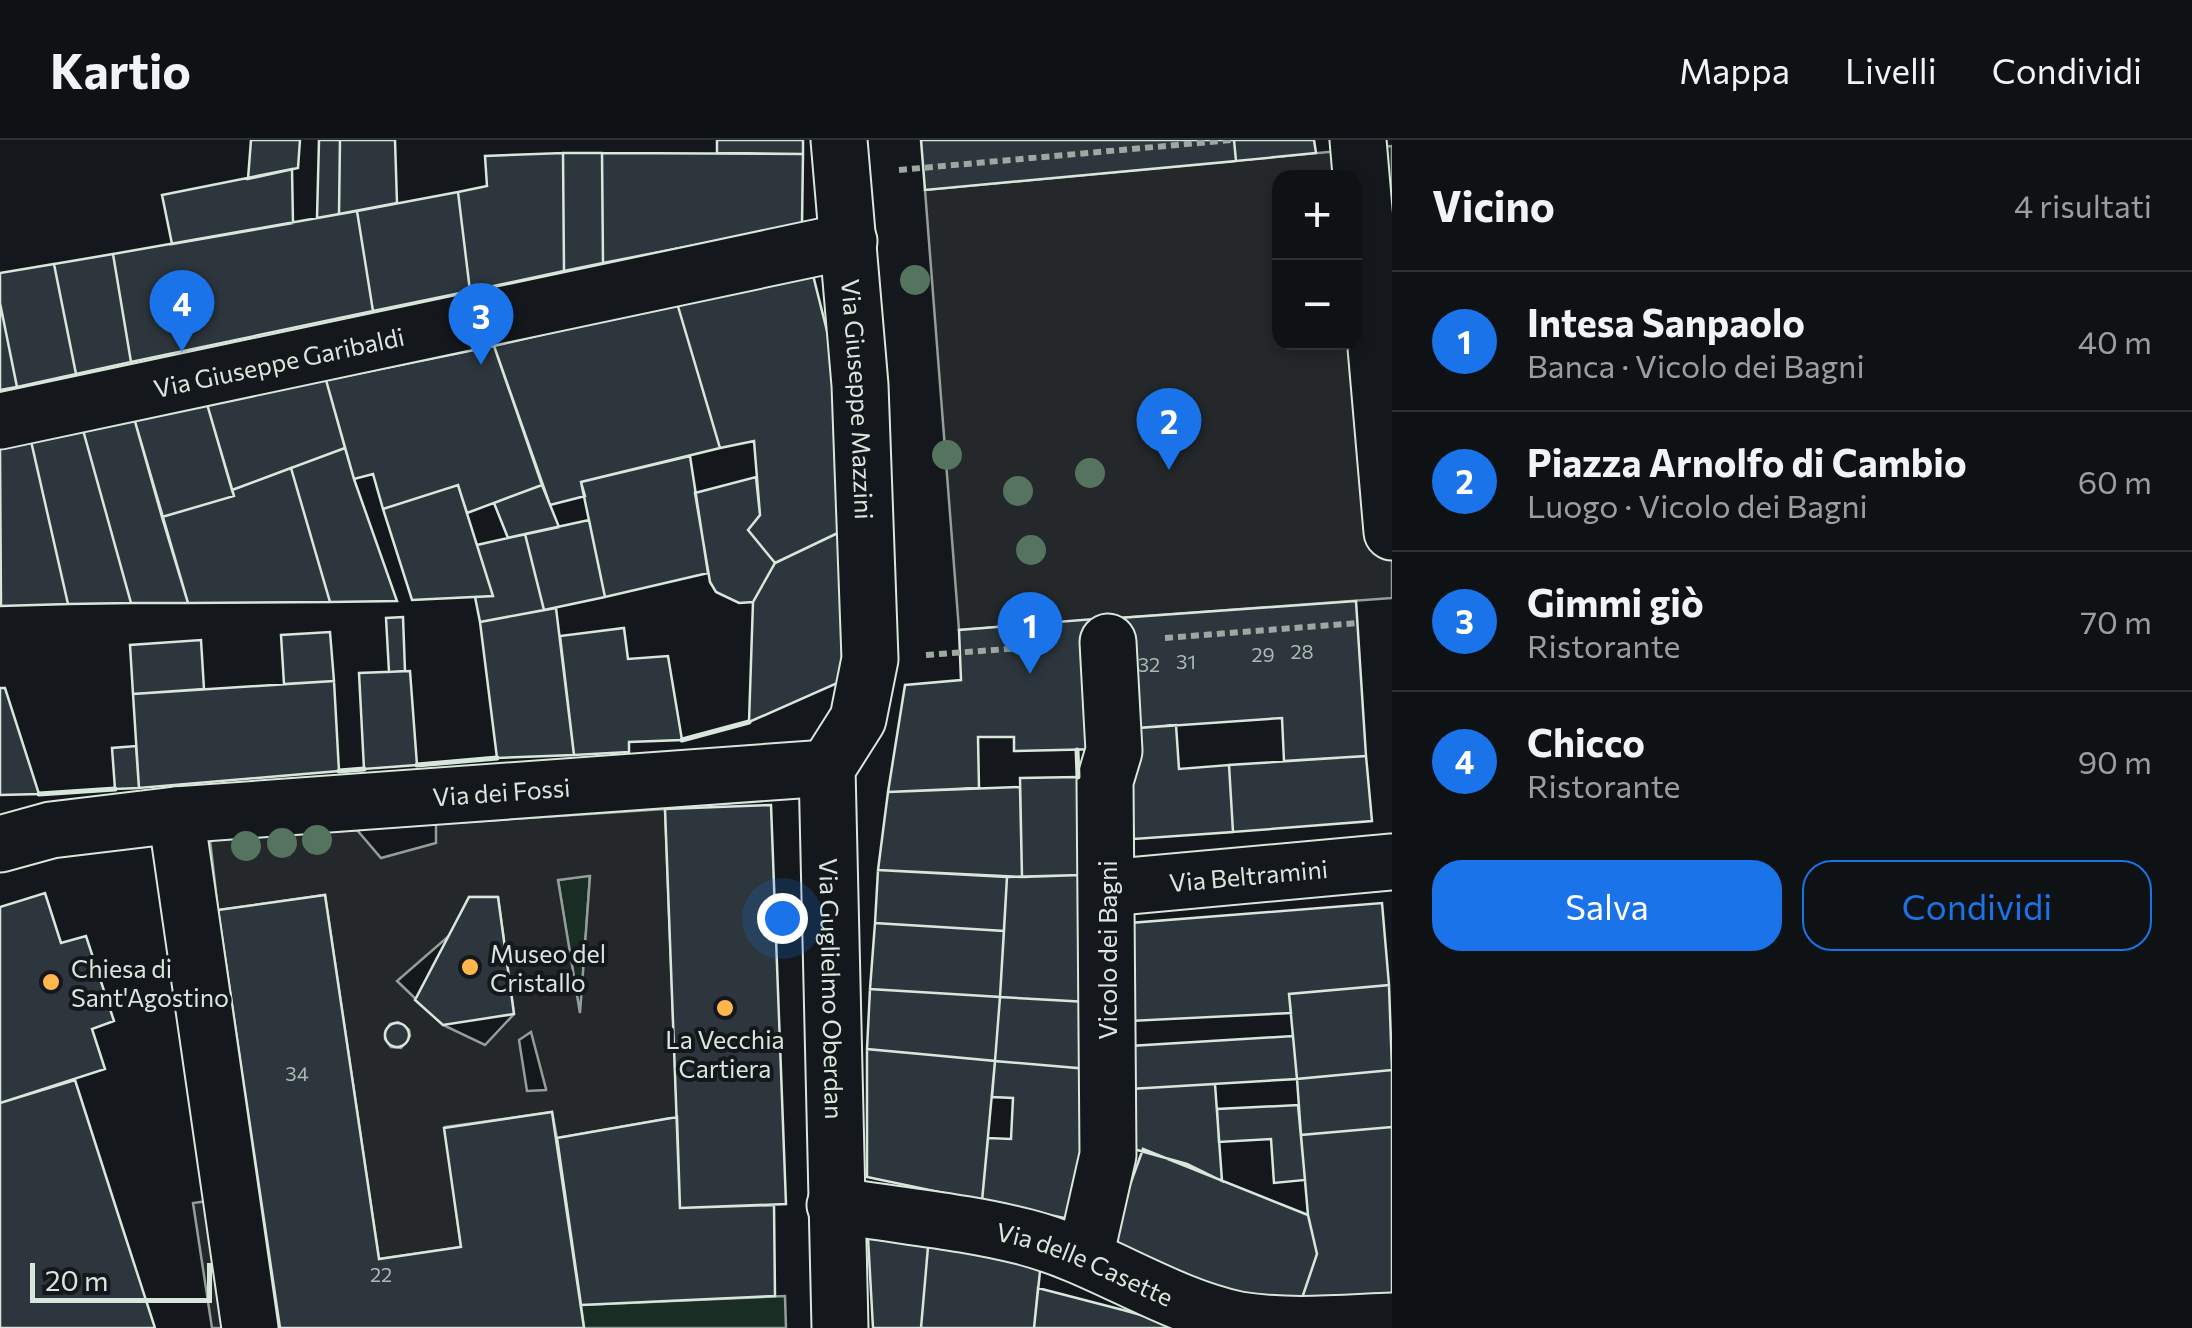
<!DOCTYPE html>
<html lang="it">
<meta charset="utf-8">
<style>
body{margin:0;font-family:Commissioner,sans-serif;background:#181b1e;color:#f1f3f6}
.controls{position:absolute;right:30px;top:30px;display:grid;overflow:hidden;border-radius:20px;box-shadow:0 5px 15px #0003}
.controls button{width:90px;height:90px;display:grid;place-items:center;padding:0;border:0;border-bottom:2px solid #2f3234;background:#0f1215;color:#f1f3f6;font:50px sans-serif}
.scale{position:absolute;left:30px;bottom:25px;width:182px;box-sizing:border-box;padding-left:10px;border:5px solid #d8e6dc;border-top:0;font-size:28px;line-height:35px;white-space:nowrap;color:#d8e6dc;-webkit-text-stroke:8px #14181c;paint-order:stroke}
.you{position:absolute;left:782px;top:778px;width:35px;height:35px;margin:-25px;border:8px solid #fff;border-radius:50%;background:#1a73e8;box-shadow:0 0 0 15px #1a73e833}
.badge{display:grid;place-items:center;width:65px;height:65px;border-radius:50%;background:#1a73e8;color:#fff;font-size:32px;font-weight:700}
.pin{position:absolute;translate:-50% -82px;filter:drop-shadow(0 2px 5px #0008)}
.pin::after{content:'';position:absolute;top:52px;width:35px;height:30px;background:inherit;clip-path:polygon(0 0,100% 0,50% 100%)}
.list{margin:0;padding:0;list-style:none}
h2{display:flex;justify-content:space-between;align-items:center;height:130px;margin:0;padding:0 40px;font-size:42px}
h2 small{font-size:32px;font-weight:400;color:#9b9ea0}
.list li{display:grid;grid-template-columns:65px 1fr auto;gap:30px;align-items:center;box-sizing:border-box;height:140px;padding:0 40px;border-top:2px solid #2f3234}
.list b{display:block;font-size:38px;white-space:nowrap}
.list p{margin:0;font-size:32px;white-space:nowrap;color:#9b9ea0}
.list em{font-size:32px;font-style:normal;color:#9b9ea0}
.actions{display:flex;gap:20px;padding:30px 40px}
.actions a{flex:1;padding:22px 0;border:2px solid #1a73e8;border-radius:30px;text-align:center;font-size:35px;color:#1a73e8}
.actions .main{background:#1a73e8;color:#fff}
.map{position:relative;flex:none;width:1392px;height:1188px;overflow:hidden}
header{display:flex;align-items:center;gap:60px;box-sizing:border-box;height:140px;padding:0 50px;background:#0f1215;border-bottom:2px solid #2f3234}
header strong{font-size:48px}
nav{display:flex;gap:55px;margin-inline-start:auto;font-size:35px}
main{display:flex}
aside{flex:1;background:#0f1215}
.map>svg:first-child{display:block}
</style>
<header>
<strong>Kartio</strong>
<nav><a>Mappa</a><a>Livelli</a><a>Condividi</a></nav>
</header>
<main>
<div class="map">
<svg width="1392" height="1188" viewBox="0 0 1392 1188">
<rect width="100%" height="100%" fill="#14181c"/>
<!-- green -->
<path fill="#1a2d24" stroke="#939e99" stroke-width="2.5" d="M 590,735 L 580,879 L 558,740 Z
M 785,1156 L 786,1188 L 584,1188 L 581,1165 Z"/>
<!-- parking -->
<path fill="#24282b" stroke="#939e99" stroke-width="2.5" fill-rule="evenodd" d="M 1392,6 L 1392,458 L 959,490 L 925,50 ZM 1280,38 L 1354,38 L 1354,202 L 1280,202 Z
M 665,669 L 677,977 L 557,998 L 552,972 L 445,987 L 461,1107 L 379,1119 L 325,755 L 218,770 L 210,700 L 357,690 L 381,718 L 436,703 L 436,684 ZM 589,736 L 590,736 L 580,873 L 558,740 ZM 469,757 L 498,757 L 514,874 L 485,905 L 443,885 L 397,841 L 450,795 ZM 398,882 L 409,890 L 410,896 L 401,908 L 391,907 L 385,899 L 385,892 L 390,884 ZM 531,892 L 546,949 L 546,950 L 527,951 L 519,900 Z
M 215,1060 L 234,1188 L 212,1188 L 193,1063 Z"/>
<!-- building -->
<path fill="#2c363c" stroke="#d8e6dc" stroke-width="2.5" d="M 251,0 L 300,0 L 298,28 L 248,39 Z
M 319,0 L 340,0 L 339,74 L 317,78 Z
M 340,0 L 395,0 L 397,63 L 339,74 Z
M 717,0 L 803,0 L 803,14 L 717,13 Z
M 921,0 L 1234,0 L 1236,21 L 925,50 Z
M 1234,0 L 1314,0 L 1316,13 L 1236,21 Z
M 563,13 L 602,13 L 603,123 L 564,131 Z
M 563,13 L 564,131 L 470,151 L 458,52 L 487,46 L 485,16 Z
M 602,13 L 803,14 L 802,84 L 603,123 Z
M 292,29 L 293,83 L 172,104 L 162,55 Z
M 458,52 L 470,151 L 373,171 L 357,71 Z
M 357,71 L 373,171 L 131,222 L 113,114 Z
M 113,114 L 131,222 L 76,234 L 54,124 Z
M 54,124 L 76,234 L 17,247 L 0,163 L 0,133 Z
M 812,131 L 841,247 L 842,391 L 775,423 L 748,390 L 760,375 L 754,301 L 720,308 L 677,163 Z
M 0,163 L 17,247 L 0,250 Z
M 677,163 L 720,308 L 581,342 L 585,356 L 550,365 L 494,206 Z
M 494,206 L 542,345 L 467,373 L 458,345 L 383,369 L 373,334 L 354,339 L 326,240 Z
M 326,240 L 345,308 L 232,350 L 207,264 Z
M 207,264 L 234,356 L 162,377 L 134,278 Z
M 134,278 L 188,463 L 131,463 L 83,290 Z
M 83,290 L 131,463 L 68,464 L 31,301 Z
M 31,301 L 68,464 L 1,466 L 0,308 Z
M 345,308 L 354,339 L 397,461 L 330,462 L 291,328 Z
M 690,316 L 708,433 L 605,457 L 581,342 Z
M 291,328 L 330,462 L 188,463 L 162,377 L 234,356 L 232,350 Z
M 756,337 L 760,375 L 748,390 L 775,423 L 753,462 L 739,463 L 716,452 L 710,442 L 695,353 Z
M 458,345 L 493,456 L 412,460 L 383,369 Z
M 542,345 L 559,387 L 508,398 L 494,363 Z
M 589,380 L 605,457 L 544,470 L 525,394 Z
M 842,391 L 842,541 L 749,582 L 753,462 L 775,423 Z
M 525,394 L 544,470 L 480,482 L 475,457 L 493,456 L 477,405 Z
M 1356,461 L 1366,616 L 1284,621 L 1282,578 L 1125,589 L 1119,478 Z
M 556,468 L 574,615 L 497,618 L 480,482 Z
M 403,477 L 405,531 L 389,532 L 386,478 Z
M 1094,479 L 1102,609 L 1014,611 L 1014,597 L 978,597 L 979,648 L 888,652 L 905,545 L 961,540 L 959,490 Z
M 624,488 L 628,519 L 668,516 L 682,600 L 629,602 L 629,612 L 574,615 L 560,496 Z
M 330,492 L 334,541 L 284,544 L 281,495 Z
M 201,500 L 204,549 L 133,554 L 130,505 Z
M 410,531 L 417,625 L 364,629 L 359,533 Z
M 334,541 L 339,631 L 139,648 L 133,554 Z
M 0,548 L 5,548 L 39,654 L 0,655 Z
M 1176,585 L 1179,629 L 1229,625 L 1233,692 L 1134,699 L 1125,589 Z
M 136,606 L 139,648 L 115,649 L 112,608 Z
M 1366,616 L 1372,681 L 1233,692 L 1229,625 Z
M 1078,637 L 1080,735 L 1022,737 L 1020,638 Z
M 1020,647 L 1022,737 L 878,730 L 888,652 Z
M 771,665 L 786,1064 L 680,1068 L 665,669 Z
M 878,730 L 1007,737 L 1004,791 L 875,783 Z
M 1080,735 L 1087,862 L 1000,857 L 1007,737 Z
M 45,753 L 61,803 L 86,796 L 114,881 L 92,889 L 105,929 L 0,963 L 0,767 Z
M 325,755 L 379,1119 L 461,1107 L 444,988 L 552,972 L 584,1188 L 280,1188 L 218,770 Z
M 469,757 L 498,757 L 514,874 L 443,885 L 415,860 Z
M 1382,763 L 1389,845 L 1289,854 L 1291,873 L 1130,881 L 1130,783 Z
M 875,783 L 1004,791 L 1000,857 L 870,849 Z
M 1389,845 L 1392,930 L 1297,939 L 1289,854 Z
M 870,849 L 1000,857 L 995,921 L 867,909 Z
M 1000,857 L 1087,862 L 1088,929 L 995,921 Z
M385 895a12 12 0 1 1 24 0a12 12 0 1 1-24 0Z
M 1293,896 L 1297,939 L 1130,949 L 1130,906 Z
M 867,909 L 995,921 L 982,1061 L 867,1037 Z
M 995,921 L 1088,929 L 1074,1080 L 982,1061 L 988,998 L 1011,999 L 1013,958 L 992,957 Z
M 1392,930 L 1392,987 L 1301,995 L 1297,939 Z
M 75,940 L 118,1074 L 155,1188 L 0,1188 L 0,963 Z
M 1215,944 L 1222,1041 L 1187,1024 L 1130,1008 L 1130,949 Z
M 1298,965 L 1305,1040 L 1274,1043 L 1271,999 L 1219,1002 L 1217,969 Z
M 677,977 L 680,1068 L 774,1065 L 775,1156 L 581,1165 L 557,998 Z
M 1392,987 L 1392,1157 L 1300,1164 L 1317,1114 L 1308,1075 L 1301,995 Z
M 1143,1009 L 1308,1075 L 1317,1114 L 1300,1164 L 1213,1148 L 1108,1105 Z
M 868,1098 L 928,1107 L 921,1188 L 873,1188 Z
M 928,1107 L 1041,1122 L 1034,1188 L 921,1188 Z
M 1038,1148 L 1123,1170 L 1188,1188 L 1034,1188 Z"/>
<g fill="none" stroke-linecap="round" stroke-linejoin="round">
<defs>
<g id="street">
<path id="s1" d="M 839,0 L 860,245 L 870,519 L 858,579 L 827,628 L 840,1188"/>
<path d="M 1358,0 L 1392,392"/>
<path id="s2" d="M 0,281 L 849,101"/>
<path d="M 176,675 L 250,1188"/>
<path id="s3" d="M 0,704 L 51,690 L 176,675 L 827,628"/>
<path id="s4" d="M 1107,748 L 1392,722"/>
<path id="s5" d="M 835,1065 C 898,1076 963,1081 1025,1097 C 1099,1116 1163,1164 1239,1180 C 1288,1188 1342,1183 1392,1181"/>
<path d="M 1085,1117 L 1108,1015 L 1105,641 L 1114,611 L 1108,502"/>
</g>
</defs>
<!-- street casing -->
<use href="#street" stroke="#d8e6dc" stroke-width="59"/>
<!-- path -->
<path stroke="#9da8a2" stroke-width="6" stroke-dasharray="8 5" stroke-linecap="butt" d="M 899,30 L 1232,0
M 1165,498 L 1358,483
M 926,515 L 1048,506"/>
<!-- street -->
<use href="#street" stroke="#14181c" stroke-width="55"/>
<!-- wall -->
<path stroke="#d8e6dc" stroke-width="5" d="M 682,600 L 749,582
M 1077,610 L 1078,637
M 417,625 L 497,618
M 339,631 L 364,629
M 39,654 L 115,649"/>
</g>
<!-- trees -->
<g fill="#55745f">
<circle cx="915" cy="140" r="15"/>
<circle cx="947" cy="315" r="15"/>
<circle cx="1090" cy="333" r="15"/>
<circle cx="1018" cy="351" r="15"/>
<circle cx="1031" cy="410" r="15"/>
<circle cx="317" cy="700" r="15"/>
<circle cx="282" cy="703" r="15"/>
<circle cx="246" cy="706" r="15"/>
</g>
<!-- markers -->
<g fill="#ffb74d" stroke="#14181c" stroke-width="4">
<circle cx="470" cy="827" r="10"/>
<circle cx="51" cy="842" r="10"/>
<circle cx="725" cy="868" r="10"/>
</g>
<g text-anchor="middle" dominant-baseline="central" stroke-width="8" stroke-linejoin="round" paint-order="stroke">
<!-- number labels -->
<g font-size="20" fill="#adbab4">
<text x="1302" y="511">28</text>
<text x="1263" y="514">29</text>
<text x="1186" y="521">31</text>
<text x="1149" y="524">32</text>
<text x="297" y="933">34</text>
<text x="381" y="1134">22</text>
</g>
<!-- street labels -->
<g font-size="25" fill="#d8e6dc" stroke="#14181c">
<text stroke="none"><textPath href="#s2" startOffset="285">Via Giuseppe Garibaldi</textPath></text>
<text stroke="none"><textPath href="#s1" startOffset="260">Via Giuseppe Mazzini</textPath></text>
<text stroke="none"><textPath href="#s3" startOffset="505">Via dei Fossi</textPath></text>
<text stroke="none"><textPath href="#s4" startOffset="142">Via Beltramini</textPath></text>
<text transform="translate(1107 810) rotate(-90)">Vicolo dei Bagni</text>
<text stroke="none"><textPath href="#s1" startOffset="860">Via Guglielmo Oberdan</textPath></text>
<text stroke="none"><textPath href="#s5" startOffset="258">Via delle Casette</textPath></text>
</g>
<!-- poi labels -->
<g font-size="25" fill="#d8e6dc" stroke="#14181c" text-anchor="start">
<text x="490" y="813">Museo del<tspan x="490" dy="29">Cristallo</tspan></text>
<text x="71" y="828">Chiesa di<tspan x="71" dy="29">Sant'Agostino</tspan></text>
<text x="725" y="899" text-anchor="middle">La Vecchia<tspan x="725" dy="29">Cartiera</tspan></text>
</g>
</g>
</svg>
<div class="controls">
<button>+</button>
<button>−</button>
</div>
<div class="scale">20 m</div>
<div class="you"></div>
<div class="pin badge" style="left:1030px;top:534px">1</div>
<div class="pin badge" style="left:1169px;top:330px">2</div>
<div class="pin badge" style="left:481px;top:225px">3</div>
<div class="pin badge" style="left:182px;top:212px">4</div>
</div>
<aside>
<h2>Vicino<small>4 risultati</small></h2>
<ul class="list">
<li><span class="badge">1</span><div><b>Intesa Sanpaolo</b><p>Banca · Vicolo dei Bagni</p></div><em>40 m</em></li>
<li><span class="badge">2</span><div><b>Piazza Arnolfo di Cambio</b><p>Luogo · Vicolo dei Bagni</p></div><em>60 m</em></li>
<li><span class="badge">3</span><div><b>Gimmi giò</b><p>Ristorante</p></div><em>70 m</em></li>
<li><span class="badge">4</span><div><b>Chicco</b><p>Ristorante</p></div><em>90 m</em></li>
</ul>
<div class="actions"><a class="main">Salva</a><a>Condividi</a></div>
</aside>
</main>
